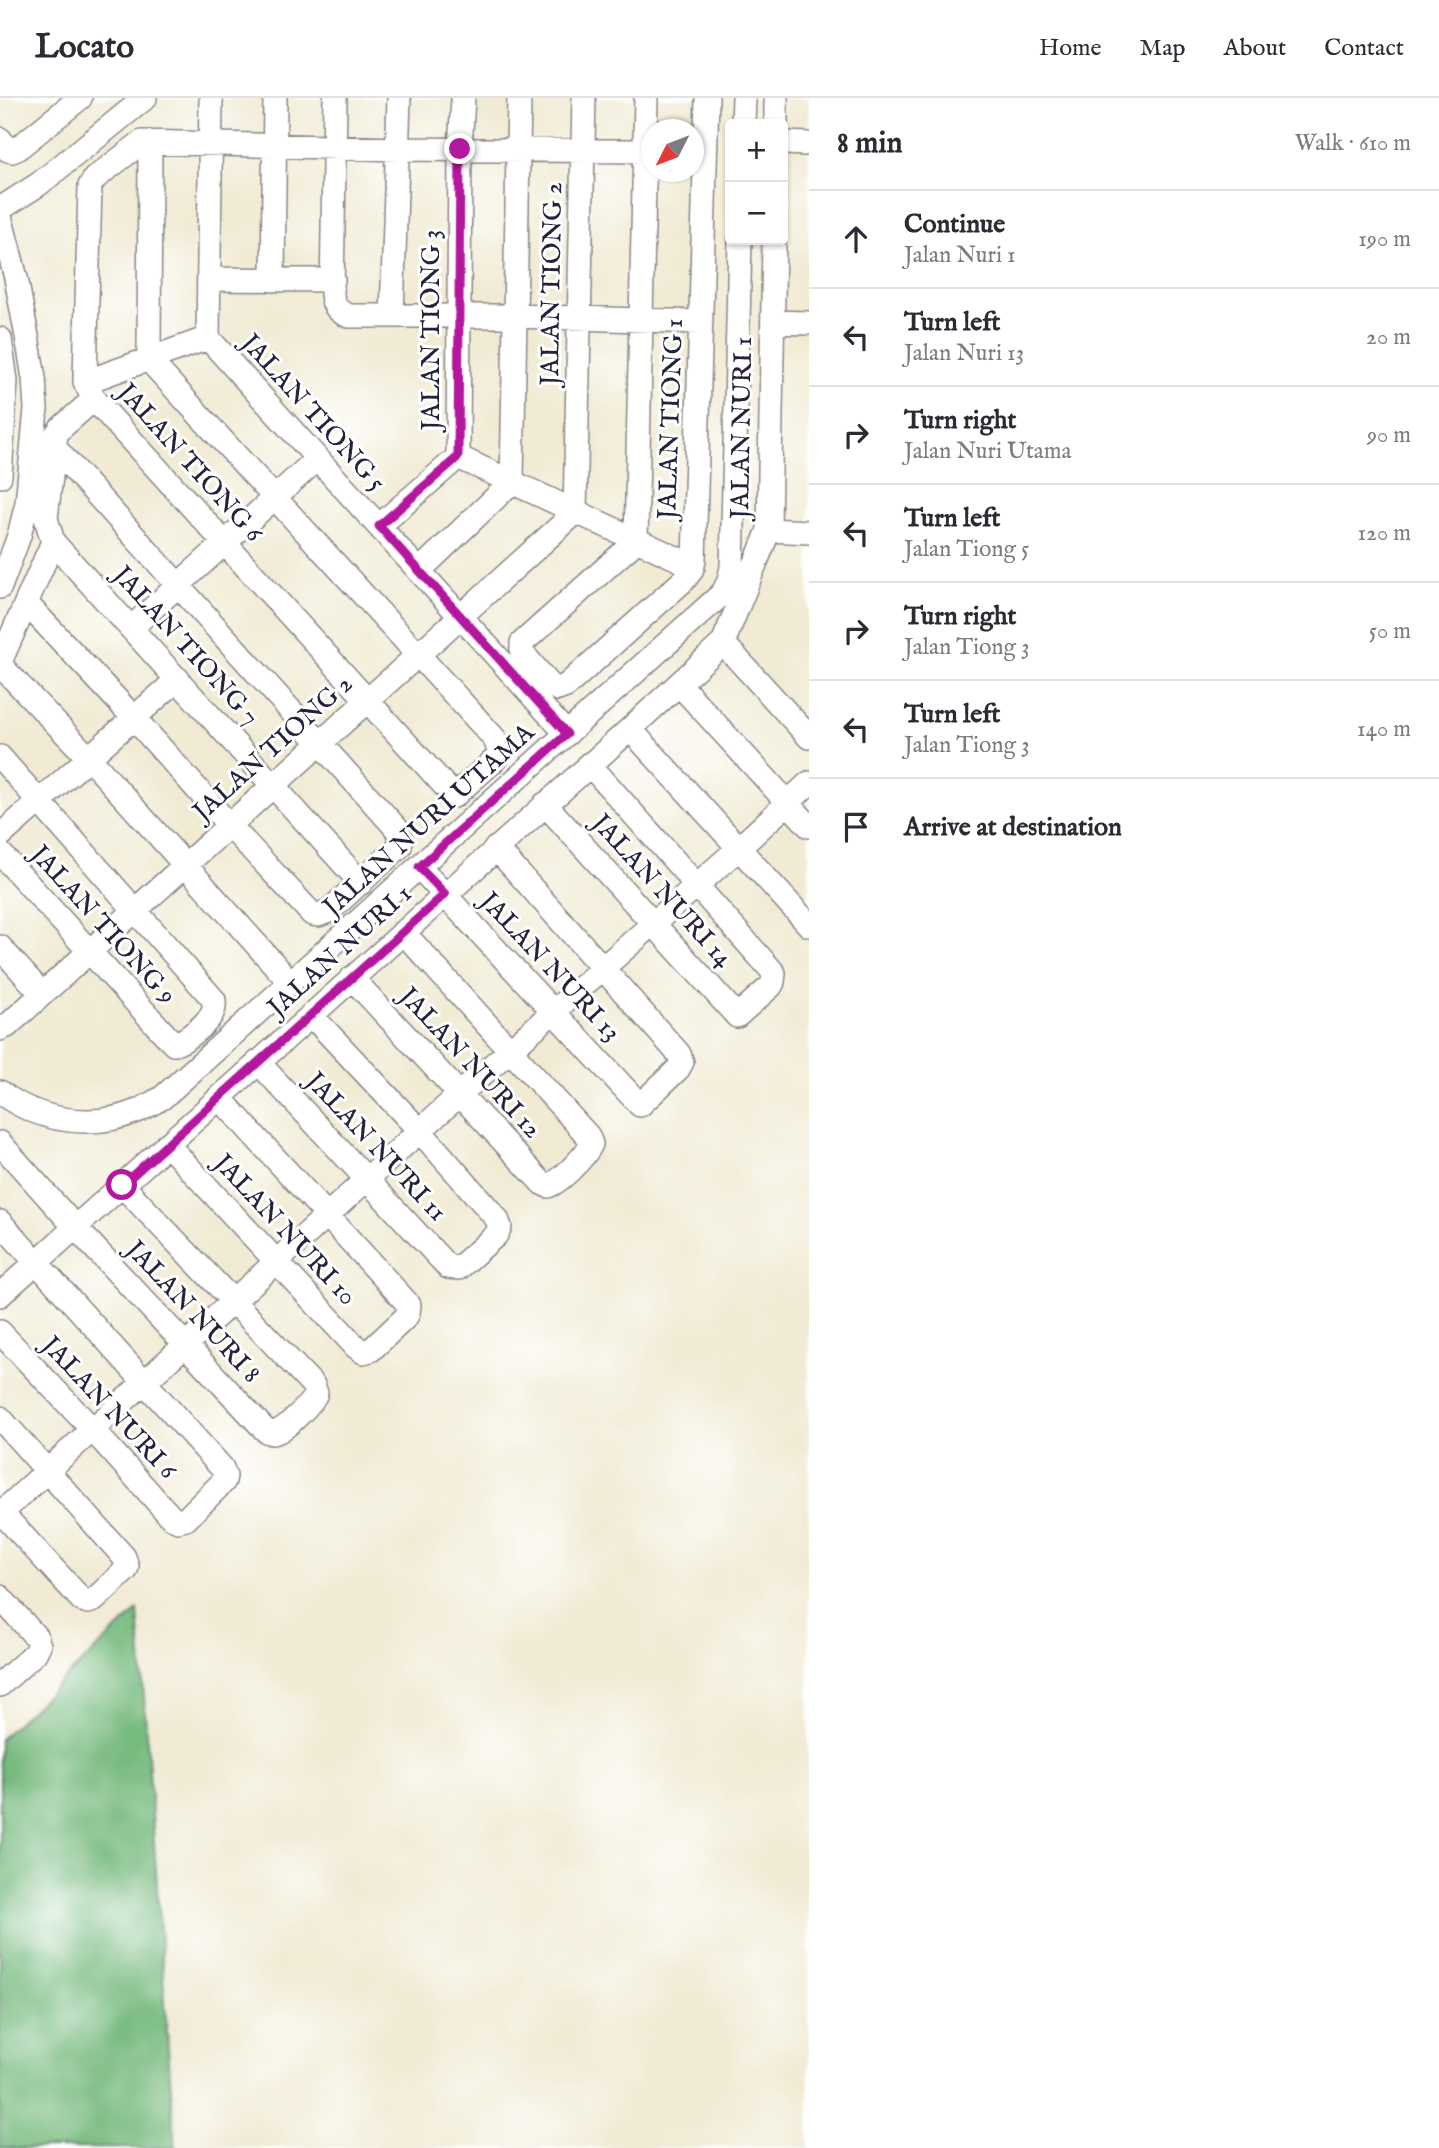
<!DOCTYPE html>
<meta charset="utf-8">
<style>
body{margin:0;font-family:"IM FELL English",serif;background:#f7f7f7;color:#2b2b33}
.controls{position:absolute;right:21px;top:21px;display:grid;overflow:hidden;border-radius:7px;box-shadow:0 2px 5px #0004}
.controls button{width:63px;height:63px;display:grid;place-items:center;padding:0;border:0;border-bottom:2px solid #e1e1e2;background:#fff;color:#2b2b33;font:35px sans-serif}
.compass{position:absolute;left:641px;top:21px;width:63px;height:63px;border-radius:50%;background:#fff;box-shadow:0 2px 5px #0004;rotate:228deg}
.stop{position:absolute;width:21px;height:21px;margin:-16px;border:5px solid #b5179e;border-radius:50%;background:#fff}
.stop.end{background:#b5179e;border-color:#fff;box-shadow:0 2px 7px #0008}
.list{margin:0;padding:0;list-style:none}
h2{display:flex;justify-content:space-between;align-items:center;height:91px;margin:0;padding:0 28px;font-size:30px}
h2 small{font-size:23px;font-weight:400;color:#7c7c81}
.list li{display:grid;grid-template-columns:46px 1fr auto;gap:21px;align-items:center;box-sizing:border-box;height:98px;padding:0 28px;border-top:2px solid #e1e1e2}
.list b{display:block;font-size:26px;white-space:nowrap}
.list p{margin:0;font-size:23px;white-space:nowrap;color:#7c7c81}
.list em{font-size:23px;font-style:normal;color:#7c7c81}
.icon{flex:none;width:38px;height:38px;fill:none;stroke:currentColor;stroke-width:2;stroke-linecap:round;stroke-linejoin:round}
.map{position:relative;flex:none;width:809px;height:2050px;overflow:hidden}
header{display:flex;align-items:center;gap:42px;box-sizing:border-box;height:98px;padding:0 35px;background:#fff;border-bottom:2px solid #e1e1e2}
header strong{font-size:33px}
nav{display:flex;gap:38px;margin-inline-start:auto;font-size:24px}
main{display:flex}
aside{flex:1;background:#fff}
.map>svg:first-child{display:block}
</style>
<header>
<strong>Locato</strong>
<nav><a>Home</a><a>Map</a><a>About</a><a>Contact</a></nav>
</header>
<main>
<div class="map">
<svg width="809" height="2050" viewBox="0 0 809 2050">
<rect width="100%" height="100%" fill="#fff"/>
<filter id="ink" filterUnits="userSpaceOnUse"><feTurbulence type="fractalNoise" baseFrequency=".0143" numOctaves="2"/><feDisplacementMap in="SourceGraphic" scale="14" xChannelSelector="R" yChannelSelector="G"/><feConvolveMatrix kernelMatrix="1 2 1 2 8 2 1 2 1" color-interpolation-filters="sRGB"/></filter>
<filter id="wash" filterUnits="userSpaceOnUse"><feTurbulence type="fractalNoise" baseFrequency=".00686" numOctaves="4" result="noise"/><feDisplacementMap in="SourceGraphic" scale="28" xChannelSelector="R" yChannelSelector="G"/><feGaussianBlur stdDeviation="1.57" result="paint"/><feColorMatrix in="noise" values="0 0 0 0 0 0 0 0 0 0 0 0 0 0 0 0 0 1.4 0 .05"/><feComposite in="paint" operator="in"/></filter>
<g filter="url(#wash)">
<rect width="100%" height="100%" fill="#f1ebd4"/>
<!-- forest -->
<path fill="#76ba7e" stroke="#4c6e5c" stroke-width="2" d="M 138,1512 L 175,2050 L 0,2050 L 0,1641 Z"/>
</g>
<g filter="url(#ink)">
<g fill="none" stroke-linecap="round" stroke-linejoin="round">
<defs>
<path id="minor" d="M 211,0 L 208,240 L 567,636
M 335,0 L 332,197 C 333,208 338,214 349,218 L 515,218 L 701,224
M 646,0 L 636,443 L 522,545 L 522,554 L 524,557 L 550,587 L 558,591 L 566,588 L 684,482 L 691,473 L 694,463 L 707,0
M 743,26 L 744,0
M 776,26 L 776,0
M 0,41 L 8,52 L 12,53 L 17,51 L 80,0
M 150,44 L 149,262 L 495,641 L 499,653 L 498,659 L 454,698 L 94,301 L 86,286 L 85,281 L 90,88 L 95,80 L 142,44 L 399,51 L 652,53
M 783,45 L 809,46
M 0,111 L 39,86 L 145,0
M 0,118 L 16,180 L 28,244 L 34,280 L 36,311 L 27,405 L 19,438 L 0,489
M 209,181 L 333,182
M 273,182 L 275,0
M 392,218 L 399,0
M 773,224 L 809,225
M 0,241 L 6,283 L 0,378
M 85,284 L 208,240
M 458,359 L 693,468
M 379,428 L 458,359 L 460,51 L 463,0
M 769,432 L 809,434
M 53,444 L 361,785
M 419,473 L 512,384 L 519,0
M 26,505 L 134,620 L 229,727 L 312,816 L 318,817 L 329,813 L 400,748 L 401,742 L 397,731 L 54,349
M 131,530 L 317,361
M 723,545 L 809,639
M 0,564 L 53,444 L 46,420 L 56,337 L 60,331 L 94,301
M 0,567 L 89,660 L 290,884
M 679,586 L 809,728
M 630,631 L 809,827
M 0,659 L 214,902 C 214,906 215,909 213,913 C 210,924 185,944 174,946 L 171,943 L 0,755
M 545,706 L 737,918 L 771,888 L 773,884 L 774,875 L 589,666
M 0,738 L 178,581
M 419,769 L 640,1007 L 678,971 L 682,964 L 679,956 L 496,750
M 0,849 L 42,896
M 352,880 L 542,1085 L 548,1088 C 560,1084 586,1058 591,1046 L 588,1038 L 403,834
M 0,931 L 7,928 L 575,415 L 584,0
M 258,964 L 448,1169 L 459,1170 L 496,1137 L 500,1129 L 497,1121 L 420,1033 L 311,917
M 0,994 C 38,1023 92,1032 137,1013 C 146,1009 154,1004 162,1000 L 723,495 L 729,483 L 732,469 L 740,142
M 0,1045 L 75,1129 L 266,1333 C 272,1335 270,1336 276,1334 C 286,1331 313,1304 316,1295 L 313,1287 L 122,1087
M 167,1046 L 356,1249 L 363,1254 L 371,1252 L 406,1219 L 408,1215 L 409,1207 L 219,999
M 0,1124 L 222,1370 L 225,1378 L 224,1383 L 186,1421 L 178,1423 L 171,1419 L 93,1332 L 0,1234
M 0,1197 L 630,631 L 723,545 L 769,432 L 774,142
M 0,1320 L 124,1459 L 127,1468 L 126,1472 L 94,1502 L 88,1504 L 82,1502 L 0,1413
M 0,1416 L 460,996 L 739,750 L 809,685
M 0,1499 L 36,1539 L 39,1547 L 35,1555 L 0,1587"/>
</defs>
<!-- minor casing -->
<use href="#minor" stroke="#8a8688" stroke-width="26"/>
<!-- minor -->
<use href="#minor" stroke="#fff" stroke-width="23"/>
</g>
</g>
<g fill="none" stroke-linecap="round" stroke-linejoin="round" filter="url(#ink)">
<!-- route -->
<path stroke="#b5179e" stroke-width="9" d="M 122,1087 L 445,796 L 419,769 L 567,636 L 379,428 L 458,359 L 460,51"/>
</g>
<g text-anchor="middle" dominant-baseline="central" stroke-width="6" stroke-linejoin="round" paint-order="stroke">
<!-- street labels -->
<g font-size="26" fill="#22223b" stroke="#fff">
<text transform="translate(552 186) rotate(-89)">JALAN TIONG 2</text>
<text transform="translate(431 232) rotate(-90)">JALAN TIONG 3</text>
<text transform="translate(313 315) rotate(48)">JALAN TIONG 5</text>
<text transform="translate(671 321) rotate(-88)">JALAN TIONG 1</text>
<text transform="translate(742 330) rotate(-89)">JALAN NURI 1</text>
<text transform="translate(190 365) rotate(48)">JALAN TIONG 6</text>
<text transform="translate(186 548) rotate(48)">JALAN TIONG 7</text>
<text transform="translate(273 650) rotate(-42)">JALAN TIONG 2</text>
<text transform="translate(429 722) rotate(-42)">JALAN NURI UTAMA</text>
<text transform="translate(662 793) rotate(48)">JALAN NURI 14</text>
<text transform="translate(103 827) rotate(48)">JALAN TIONG 9</text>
<text transform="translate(340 853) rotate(-42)">JALAN NURI 1</text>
<text transform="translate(550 869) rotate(47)">JALAN NURI 13</text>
<text transform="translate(470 965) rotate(47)">JALAN NURI 12</text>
<text transform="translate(376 1049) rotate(47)">JALAN NURI 11</text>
<text transform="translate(285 1132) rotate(47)">JALAN NURI 10</text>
<text transform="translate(193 1214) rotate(47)">JALAN NURI 8</text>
<text transform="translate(109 1310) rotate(47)">JALAN NURI 6</text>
</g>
</g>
</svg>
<div class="controls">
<button>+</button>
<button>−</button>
</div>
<svg class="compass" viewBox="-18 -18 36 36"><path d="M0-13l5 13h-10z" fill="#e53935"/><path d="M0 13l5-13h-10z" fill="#7c7c81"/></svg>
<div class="stop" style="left:122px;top:1087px"></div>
<div class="stop end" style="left:460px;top:51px"></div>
</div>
<aside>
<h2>8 min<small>Walk · 610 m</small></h2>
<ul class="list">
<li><svg class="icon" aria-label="ahead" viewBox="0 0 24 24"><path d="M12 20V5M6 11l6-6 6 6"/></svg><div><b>Continue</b><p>Jalan Nuri 1</p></div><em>190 m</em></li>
<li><svg class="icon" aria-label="left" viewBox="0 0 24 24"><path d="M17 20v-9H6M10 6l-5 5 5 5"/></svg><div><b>Turn left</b><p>Jalan Nuri 13</p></div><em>20 m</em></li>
<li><svg class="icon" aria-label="right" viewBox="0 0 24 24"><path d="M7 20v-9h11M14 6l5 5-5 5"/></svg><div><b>Turn right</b><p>Jalan Nuri Utama</p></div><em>90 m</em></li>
<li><svg class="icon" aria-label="left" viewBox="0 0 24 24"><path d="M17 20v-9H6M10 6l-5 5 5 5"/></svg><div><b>Turn left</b><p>Jalan Tiong 5</p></div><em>120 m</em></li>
<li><svg class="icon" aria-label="right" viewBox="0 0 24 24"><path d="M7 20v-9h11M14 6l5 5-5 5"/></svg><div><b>Turn right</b><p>Jalan Tiong 3</p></div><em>50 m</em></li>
<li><svg class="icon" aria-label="left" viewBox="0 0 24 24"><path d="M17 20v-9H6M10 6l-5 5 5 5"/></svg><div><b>Turn left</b><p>Jalan Tiong 3</p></div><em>140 m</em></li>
<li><svg class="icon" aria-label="arrive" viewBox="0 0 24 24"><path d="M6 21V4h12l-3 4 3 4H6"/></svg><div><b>Arrive at destination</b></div></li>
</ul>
</aside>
</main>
